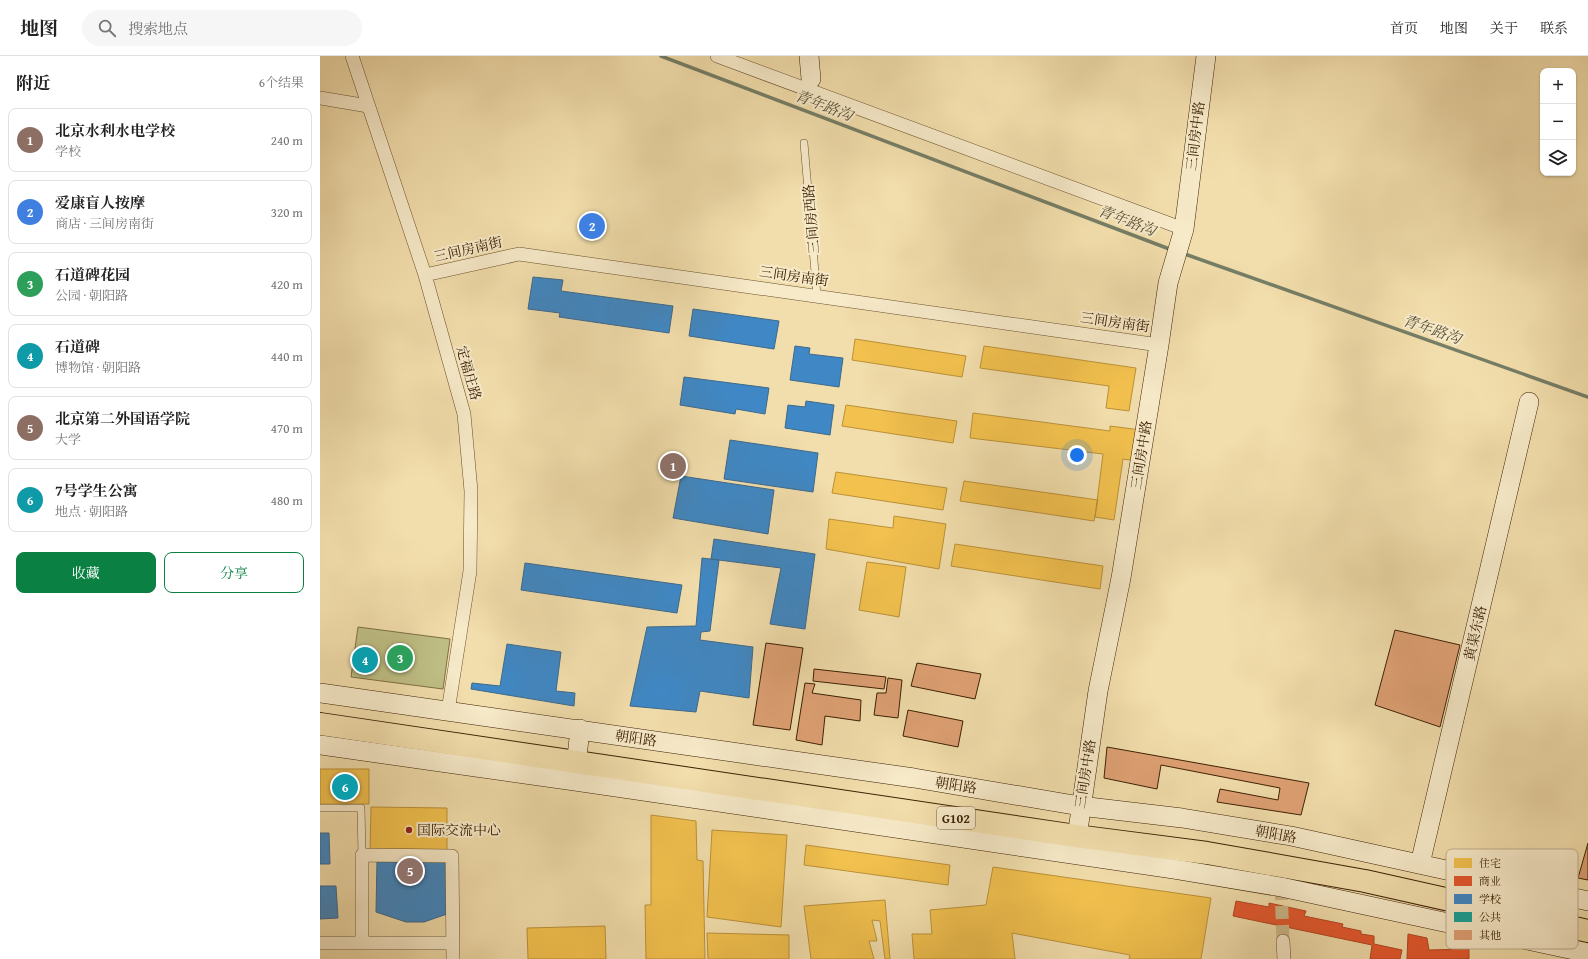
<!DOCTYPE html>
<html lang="zh">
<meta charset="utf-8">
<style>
body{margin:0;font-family:"Gentium Book Plus","Noto Serif SC",serif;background:#f6f6f6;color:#222}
.controls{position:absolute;right:12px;top:12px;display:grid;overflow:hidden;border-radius:8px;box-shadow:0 1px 3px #0004}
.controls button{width:36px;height:36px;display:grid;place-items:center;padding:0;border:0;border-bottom:1px solid #e0e0e0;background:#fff;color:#222;font:20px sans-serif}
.you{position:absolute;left:757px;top:399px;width:14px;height:14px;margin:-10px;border:3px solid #fff;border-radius:50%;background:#1a73e8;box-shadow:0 0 0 6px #1a73e833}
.badge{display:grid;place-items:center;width:26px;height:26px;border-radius:50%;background:#0b8043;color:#fff;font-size:13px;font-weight:700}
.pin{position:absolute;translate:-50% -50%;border:2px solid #fff;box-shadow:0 1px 4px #0006}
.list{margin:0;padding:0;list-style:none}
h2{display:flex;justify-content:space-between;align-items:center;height:52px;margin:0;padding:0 16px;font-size:17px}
h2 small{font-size:13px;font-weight:400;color:#767676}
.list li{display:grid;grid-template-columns:26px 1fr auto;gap:12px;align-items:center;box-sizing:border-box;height:64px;margin:0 8px 8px;padding:0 8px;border:1px solid #e0e0e0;border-radius:8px}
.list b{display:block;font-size:15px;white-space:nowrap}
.list p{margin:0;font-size:13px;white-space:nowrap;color:#767676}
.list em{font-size:13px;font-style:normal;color:#767676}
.actions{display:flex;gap:8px;padding:12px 16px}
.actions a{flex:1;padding:9px 0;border:1px solid #0b8043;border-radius:8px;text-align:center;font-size:14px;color:#0b8043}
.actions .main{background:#0b8043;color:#fff}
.icon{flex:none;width:22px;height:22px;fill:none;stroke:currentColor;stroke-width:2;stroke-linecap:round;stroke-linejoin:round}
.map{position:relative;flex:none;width:1268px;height:903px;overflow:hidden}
header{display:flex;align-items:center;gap:24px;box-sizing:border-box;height:56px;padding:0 20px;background:#fff;border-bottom:1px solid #e0e0e0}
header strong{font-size:19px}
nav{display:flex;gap:22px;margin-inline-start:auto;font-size:14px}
.search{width:280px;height:36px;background:#f6f6f6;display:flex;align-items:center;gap:10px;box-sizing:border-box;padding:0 14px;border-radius:22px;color:#767676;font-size:15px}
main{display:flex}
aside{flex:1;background:#fff}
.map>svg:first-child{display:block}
</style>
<header>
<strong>地图</strong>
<div class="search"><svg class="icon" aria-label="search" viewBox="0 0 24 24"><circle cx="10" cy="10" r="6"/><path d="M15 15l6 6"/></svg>搜索地点</div>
<nav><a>首页</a><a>地图</a><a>关于</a><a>联系</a></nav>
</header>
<main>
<aside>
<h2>附近<small>6个结果</small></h2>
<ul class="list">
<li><span class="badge" style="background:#8d6e63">1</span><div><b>北京水利水电学校</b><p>学校</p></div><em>240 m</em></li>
<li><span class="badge" style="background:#3f7fe0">2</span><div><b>爱康盲人按摩</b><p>商店 · 三间房南街</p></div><em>320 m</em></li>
<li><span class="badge" style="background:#2e9e5b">3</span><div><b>石道碑花园</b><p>公园 · 朝阳路</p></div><em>420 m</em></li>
<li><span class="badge" style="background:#0f9aa8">4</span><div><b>石道碑</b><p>博物馆 · 朝阳路</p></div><em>440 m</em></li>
<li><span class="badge" style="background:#8d6e63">5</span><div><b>北京第二外国语学院</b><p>大学</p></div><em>470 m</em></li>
<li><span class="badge" style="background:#0f9aa8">6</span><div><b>7号学生公寓</b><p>地点 · 朝阳路</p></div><em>480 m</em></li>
</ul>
<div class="actions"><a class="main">收藏</a><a>分享</a></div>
</aside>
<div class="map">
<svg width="1268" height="903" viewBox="0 0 1268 903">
<rect width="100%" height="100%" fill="#f2deac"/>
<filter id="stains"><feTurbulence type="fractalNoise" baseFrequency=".005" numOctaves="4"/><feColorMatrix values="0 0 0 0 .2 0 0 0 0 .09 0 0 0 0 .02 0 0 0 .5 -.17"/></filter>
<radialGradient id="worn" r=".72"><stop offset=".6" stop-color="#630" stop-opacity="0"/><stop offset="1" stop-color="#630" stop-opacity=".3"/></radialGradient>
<!-- green -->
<path fill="#bfc086" stroke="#7e7044" d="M 38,571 L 130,583 L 123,633 L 31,621 Z"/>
<!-- homes -->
<path fill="#f2c14e" stroke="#bb9138" d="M 535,283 L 646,300 L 642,321 L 532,304 Z
M 664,290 L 816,312 L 809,355 L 786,352 L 789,330 L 660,312 Z
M 526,349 L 637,365 L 633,387 L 522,370 Z
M 653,357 L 790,375 L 790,370 L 821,374 L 815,405 L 803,403 L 794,464 L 775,461 L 783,398 L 650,382 Z
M 516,416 L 627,432 L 623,454 L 512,437 Z
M 644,425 L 778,444 L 774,465 L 640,445 Z
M 574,460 L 626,468 L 619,513 L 506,493 L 509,463 L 573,472 Z
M 635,488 L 783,510 L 780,533 L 631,510 Z
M 547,506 L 586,511 L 579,561 L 539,554 Z
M 0,713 L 49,713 L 49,748 L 0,748 Z
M 51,751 L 127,752 L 127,796 L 50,796 Z
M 331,759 L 376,765 L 377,804 L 383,805 L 385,903 L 326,903 L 325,849 L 331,849 Z
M 392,774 L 467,779 L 461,871 L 387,861 Z
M 486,789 L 630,809 L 628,829 L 484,809 Z
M 673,811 L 891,842 L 881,903 L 809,903 L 810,899 L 692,877 L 695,903 L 594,903 L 592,878 L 612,878 L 610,854 L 666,849 Z
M 565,844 L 570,903 L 565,903 L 560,865 L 552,864 L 557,885 L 549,885 L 554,903 L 491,903 L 484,850 Z
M 285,870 L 286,903 L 208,903 L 207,872 Z
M 387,877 L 469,879 L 469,903 L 388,903 Z"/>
<!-- shops -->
<path fill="#e4572e" stroke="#b24621" d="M 916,845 L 949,851 L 949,847 L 986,855 L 984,860 L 1023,868 L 1022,871 L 1041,875 L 1041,878 L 1054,880 L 1054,888 L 1082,894 L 1080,903 L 1050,903 L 1052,889 L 913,860 Z
M 1088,878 L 1107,882 L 1109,894 L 1149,893 L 1149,903 L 1087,903 Z"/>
<!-- schools -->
<path fill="#3f88c5" stroke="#3e698b" d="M 213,221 L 243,224 L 241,235 L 353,250 L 349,277 L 239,261 L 240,257 L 208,253 Z
M 373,253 L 459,265 L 454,293 L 369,280 Z
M 475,290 L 490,292 L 489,298 L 523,302 L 519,331 L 470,324 Z
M 364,321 L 449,332 L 445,358 L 416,353 L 415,358 L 360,349 Z
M 486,345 L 514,349 L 510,379 L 465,372 L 468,349 L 485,351 Z
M 410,384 L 498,397 L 493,436 L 404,423 Z
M 361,420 L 454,434 L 448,478 L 353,462 Z
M 394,483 L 495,498 L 485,573 L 450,568 L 461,512 L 391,503 Z
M 382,502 L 399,504 L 390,575 L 381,576 L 380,584 L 433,591 L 429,642 L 380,635 L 376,656 L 310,650 L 327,571 L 376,570 Z
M 205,507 L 362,529 L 357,557 L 201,534 Z
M 187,588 L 241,596 L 236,635 L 255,637 L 254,650 L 151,633 L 152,627 L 180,630 Z
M 0,777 L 9,777 L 10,808 L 0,808 Z
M 57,804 L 125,804 L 127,858 L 104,866 L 86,866 L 56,856 Z
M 0,830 L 16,830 L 18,862 L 0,863 Z"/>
<!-- public -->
<path fill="#17a398" stroke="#227c6b" d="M 37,593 L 55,595 L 53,614 L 35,612 Z"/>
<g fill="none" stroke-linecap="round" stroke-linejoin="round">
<!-- stream -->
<path stroke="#757e66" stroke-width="3.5" d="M 341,0 L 852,194
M 862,197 L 1268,341"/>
</g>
<!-- building -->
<path fill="#dfa174" stroke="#3c2003" d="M 1075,574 L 1140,589 L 1120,671 L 1055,649 Z
M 446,587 L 483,592 L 470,674 L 433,669 Z
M 597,607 L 661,618 L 655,643 L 591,630 Z
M 494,613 L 566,621 L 564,633 L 493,625 Z
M 568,622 L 582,624 L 578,662 L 554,659 L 557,637 L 566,637 Z
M 485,627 L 495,628 L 492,637 L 541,644 L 540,665 L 505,660 L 502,689 L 476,684 Z
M 588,654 L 643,665 L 638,691 L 583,680 Z
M 787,691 L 989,727 L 981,759 L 897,746 L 900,733 L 958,744 L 960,732 L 841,709 L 837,733 L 784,722 Z
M 1268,787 L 1268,824 L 1258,822 Z"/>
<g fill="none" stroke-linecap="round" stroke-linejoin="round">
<!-- street-tunnel -->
<path stroke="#ceb88a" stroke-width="13" stroke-dasharray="13 6" stroke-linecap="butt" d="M 961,831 L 963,885"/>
<defs>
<path id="lane" d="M 484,87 L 497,240
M 0,752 L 41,752 L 42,799"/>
<path id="street" d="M 32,0 L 105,219 L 144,358 L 151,435 L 150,515 L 128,655
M 397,0 L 864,173
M 0,42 L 48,50
M 105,219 L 199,198 L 839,289
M 963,885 L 964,903
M 0,887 L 42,887
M 133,887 L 42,887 L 42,799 L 132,800 L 133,903"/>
<path id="secondary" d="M 489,0 L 491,23
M 0,637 L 594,722 L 760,750 L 862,762 L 971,780 L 1268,845
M 0,689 L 255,725 L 854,813 L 961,831 L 1268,897
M 255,720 L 260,673
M 755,795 L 778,635 L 801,522 L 839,289 L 848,227 L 864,173 L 886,0
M 1100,808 L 1209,346"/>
<path id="highway" d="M 0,668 L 756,780 L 887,797 L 1045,825 L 1268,875"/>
</defs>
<!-- lane casing -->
<use href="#lane" stroke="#6a502d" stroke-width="8"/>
<!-- street casing -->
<use href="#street" stroke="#6a502d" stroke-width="14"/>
<!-- secondary casing -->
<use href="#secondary" stroke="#3c2003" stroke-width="20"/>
<!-- highway casing -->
<use href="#highway" stroke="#3c2003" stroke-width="24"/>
<!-- lane -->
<use href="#lane" stroke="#f7eac9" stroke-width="7"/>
<!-- street -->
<use href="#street" stroke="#f7eac9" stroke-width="13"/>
<!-- secondary -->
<use href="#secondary" stroke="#f7eac9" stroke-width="19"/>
<!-- highway -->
<use href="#highway" stroke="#f2deac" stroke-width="22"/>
</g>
<!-- markers -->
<circle fill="#8f2418" stroke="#f7eac9" stroke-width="1.5" cx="89" cy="774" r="4"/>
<g text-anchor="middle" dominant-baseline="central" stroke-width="4" stroke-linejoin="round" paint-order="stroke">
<!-- shield labels -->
<rect fill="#f7eac9" stroke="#745d3e" stroke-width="1" x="617" y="751" width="38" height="22" rx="3"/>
<g font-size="13" font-weight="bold" fill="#3c2003">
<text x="636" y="762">G102</text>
</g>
<!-- street labels -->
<g font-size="14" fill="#3c2003" stroke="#f7eac9">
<text transform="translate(875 80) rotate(-83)">三间房中路</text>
<text transform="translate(491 163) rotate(-95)">三间房西路</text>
<text transform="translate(148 193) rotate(-13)">三间房南街</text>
<text transform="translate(474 220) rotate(8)">三间房南街</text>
<text transform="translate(795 266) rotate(8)">三间房南街</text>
<text transform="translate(149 317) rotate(74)">定福庄路</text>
<text transform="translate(821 399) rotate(-81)">三间房中路</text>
<text transform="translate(1155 577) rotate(-77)">黄渠东路</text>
<text transform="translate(316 682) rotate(8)">朝阳路</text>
<text transform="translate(765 718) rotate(-81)">三间房中路</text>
<text transform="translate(636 729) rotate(9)">朝阳路</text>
<text transform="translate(956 778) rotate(10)">朝阳路</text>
</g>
<!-- poi labels -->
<g font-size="14" fill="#3c2003" stroke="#f7eac9" text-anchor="start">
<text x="97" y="774">国际交流中心</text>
</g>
<!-- water labels -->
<g font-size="15" font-style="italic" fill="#584f35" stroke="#f7eac9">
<text transform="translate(504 49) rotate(21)">青年路沟</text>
<text transform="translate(807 164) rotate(21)">青年路沟</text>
<text transform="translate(1112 273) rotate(19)">青年路沟</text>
</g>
</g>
<!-- legend -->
<rect x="1126" y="793" width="132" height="100" rx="6" fill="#f7eac9" stroke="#bfad8e" stroke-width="1"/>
<rect x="1134" y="802" width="18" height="10" fill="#f2c14e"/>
<rect x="1134" y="820" width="18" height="10" fill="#e4572e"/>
<rect x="1134" y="838" width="18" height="10" fill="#3f88c5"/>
<rect x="1134" y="856" width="18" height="10" fill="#17a398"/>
<rect x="1134" y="874" width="18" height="10" fill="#dfa174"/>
<g font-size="11" fill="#3c2003">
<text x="1159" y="811">住宅</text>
<text x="1159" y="829">商业</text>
<text x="1159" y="847">学校</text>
<text x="1159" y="865">公共</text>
<text x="1159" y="883">其他</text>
</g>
<rect width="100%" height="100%" filter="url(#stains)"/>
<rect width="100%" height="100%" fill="url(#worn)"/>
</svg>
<div class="controls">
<button>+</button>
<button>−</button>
<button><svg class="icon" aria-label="layers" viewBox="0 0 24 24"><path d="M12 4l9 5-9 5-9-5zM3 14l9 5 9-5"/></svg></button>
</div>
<div class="you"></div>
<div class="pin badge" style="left:353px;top:410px;background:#8d6e63">1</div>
<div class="pin badge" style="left:272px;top:170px;background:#3f7fe0">2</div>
<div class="pin badge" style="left:80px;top:602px;background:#2e9e5b">3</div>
<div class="pin badge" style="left:45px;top:604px;background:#0f9aa8">4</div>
<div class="pin badge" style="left:90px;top:815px;background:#8d6e63">5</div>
<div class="pin badge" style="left:25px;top:731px;background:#0f9aa8">6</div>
</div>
</main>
